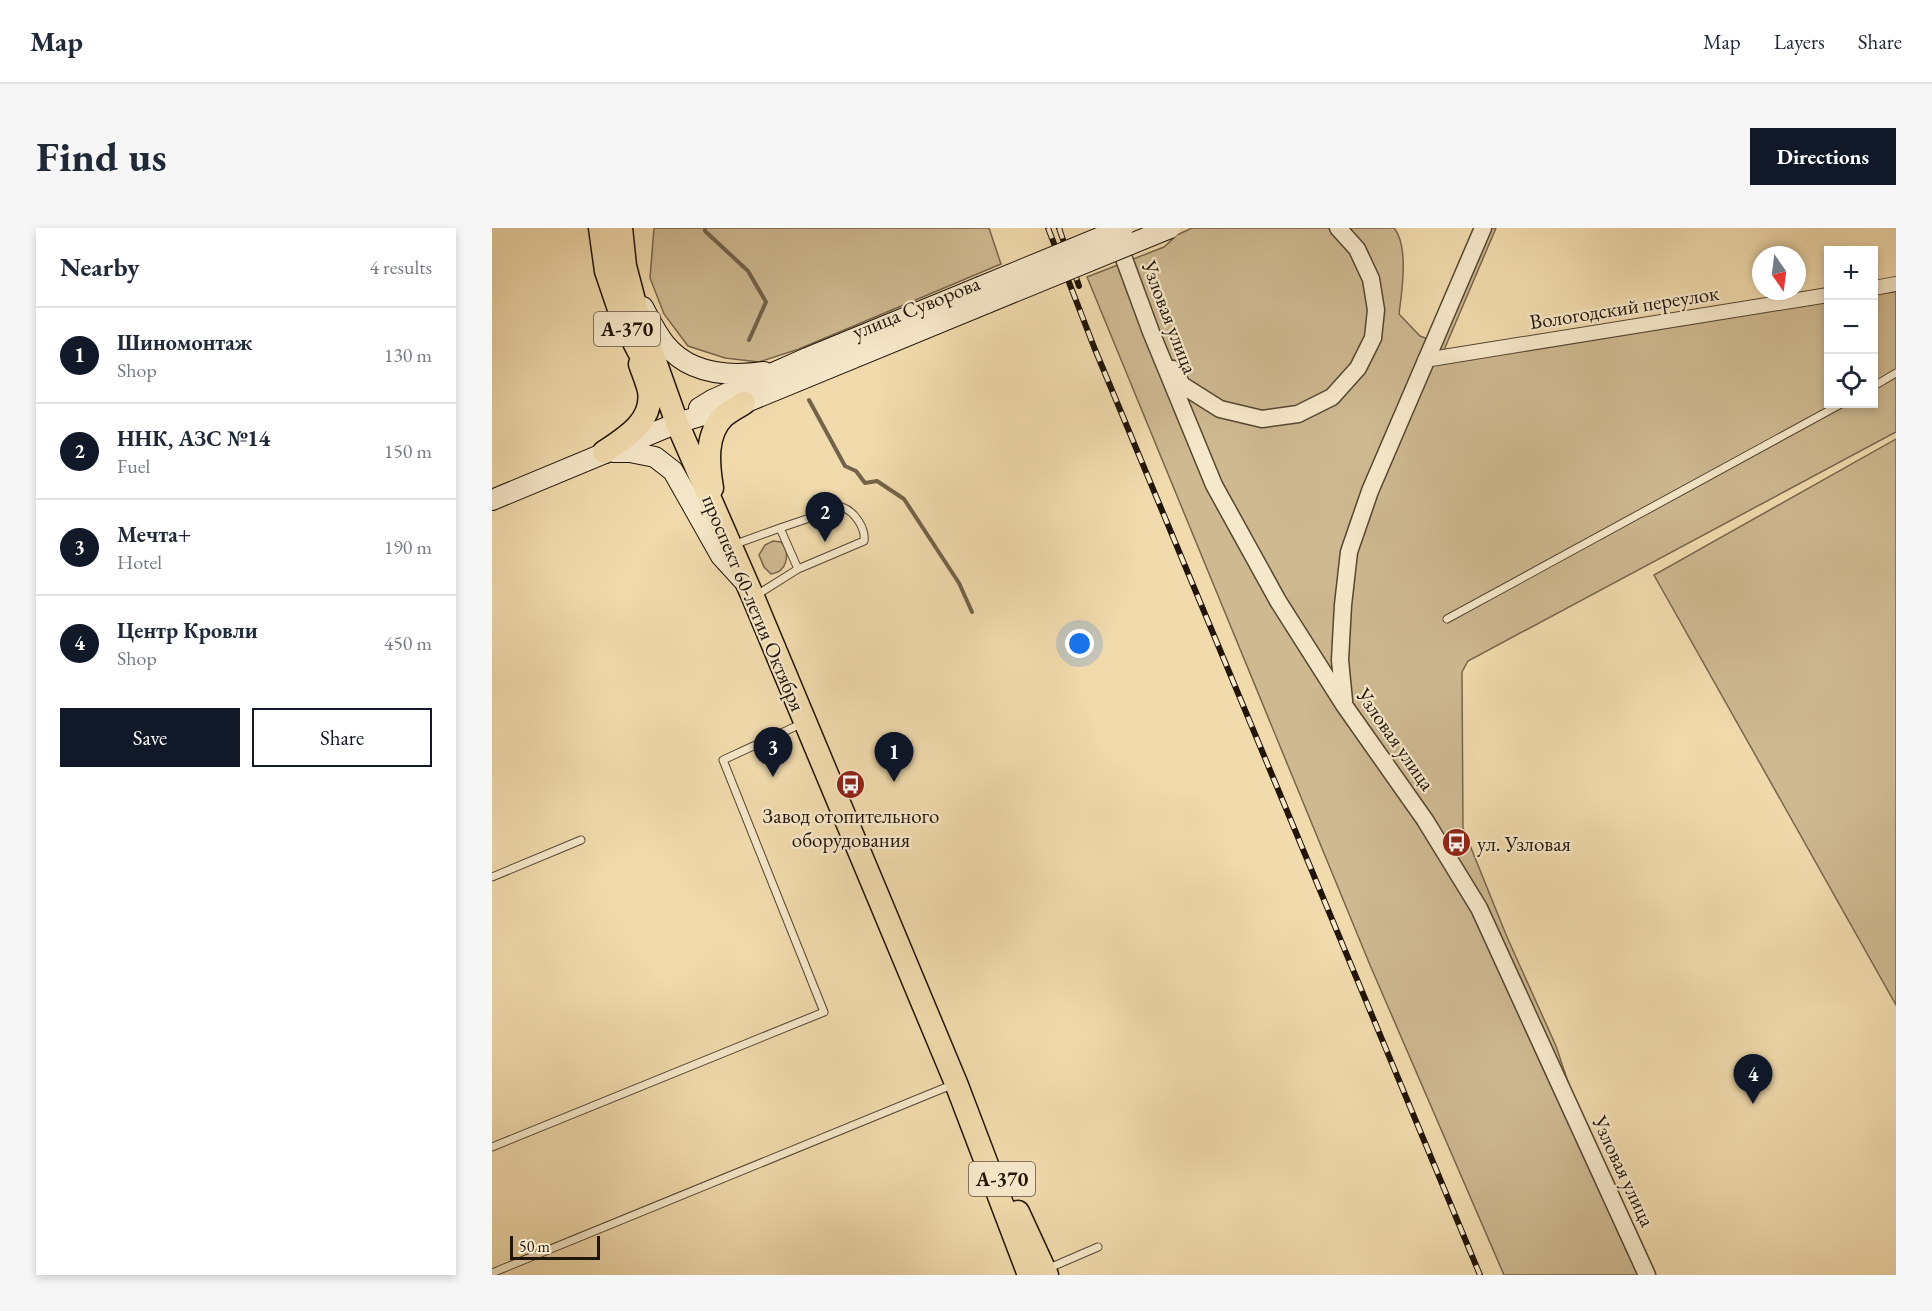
<!DOCTYPE html>
<meta charset="utf-8">
<style>
body{margin:0;font-family:"EB Garamond",serif;background:#f6f6f7;color:#1f2937}
.controls{position:absolute;right:18px;top:18px;display:grid;overflow:hidden;border-radius:0px;box-shadow:0 3px 9px #0003}
.controls button{width:54px;height:54px;display:grid;place-items:center;padding:0;border:0;border-bottom:2px solid #e0e1e3;background:#fff;color:#1f2937;font:30px sans-serif}
.compass{position:absolute;left:1260px;top:18px;width:54px;height:54px;border-radius:50%;background:#fff;box-shadow:0 3px 9px #0003;rotate:166deg}
.scale{position:absolute;left:18px;bottom:15px;width:90px;box-sizing:border-box;padding-left:6px;border:3px solid #211409;border-top:0;font-size:16px;line-height:21px;white-space:nowrap;color:#211409;-webkit-text-stroke:4px #f6e8ca;paint-order:stroke}
.you{position:absolute;left:588px;top:416px;width:21px;height:21px;margin:-15px;border:4px solid #fff;border-radius:50%;background:#1a73e8;box-shadow:0 0 0 9px #1a73e833}
.badge{display:grid;place-items:center;width:39px;height:39px;border-radius:50%;background:#111827;color:#fff;font-size:20px;font-weight:700}
.pin{position:absolute;translate:-50% -50px;filter:drop-shadow(0 2px 3px #0008)}
.pin::after{content:'';position:absolute;top:32px;width:21px;height:18px;background:inherit;clip-path:polygon(0 0,100% 0,50% 100%)}
.list{margin:0;padding:0;list-style:none}
h2{display:flex;justify-content:space-between;align-items:center;height:78px;margin:0;padding:0 24px;font-size:26px}
h2 small{font-size:20px;font-weight:400;color:#747a83}
.list li{display:grid;grid-template-columns:39px 1fr auto;gap:18px;align-items:center;box-sizing:border-box;height:96px;padding:0 24px;border-top:2px solid #e0e1e3}
.list b{display:block;font-size:22px;white-space:nowrap}
.list p{margin:0;font-size:20px;white-space:nowrap;color:#747a83}
.list em{font-size:20px;font-style:normal;color:#747a83}
.actions{display:flex;gap:12px;padding:18px 24px}
.actions a{flex:1;padding:14px 0;border:2px solid #111827;border-radius:0px;text-align:center;font-size:21px;color:#111827}
.actions .main{background:#111827;color:#fff}
.icon{flex:none;width:33px;height:33px;fill:none;stroke:currentColor;stroke-width:2;stroke-linecap:round;stroke-linejoin:round}
.map{position:relative;flex:none;width:1404px;height:1047px;overflow:hidden;border-radius:0px}
header{display:flex;align-items:center;gap:36px;box-sizing:border-box;height:84px;padding:0 30px;background:#fff;border-bottom:2px solid #e0e1e3}
header strong{font-size:28px}
nav{display:flex;gap:33px;margin-inline-start:auto;font-size:21px}
.intro{display:flex;align-items:center;justify-content:space-between;box-sizing:border-box;height:144px;padding:0 36px}
h1{margin:0;font-size:42px}
.button{padding:15px 27px;border-radius:0px;background:#111827;color:#fff;font-size:21px;font-weight:700}
main{display:flex;gap:36px;padding:0 36px}
aside{flex:1;background:#fff;border-radius:0px;box-shadow:0 3px 9px #0003}
.map>svg:first-child{display:block}
</style>
<header>
<strong>Map</strong>
<nav><a>Map</a><a>Layers</a><a>Share</a></nav>
</header>
<div class="intro"><h1>Find us</h1><a class="button">Directions</a></div>
<main>
<aside>
<h2>Nearby<small>4 results</small></h2>
<ul class="list">
<li><span class="badge">1</span><div><b>Шиномонтаж</b><p>Shop</p></div><em>130 m</em></li>
<li><span class="badge">2</span><div><b>ННК, АЗС №14</b><p>Fuel</p></div><em>150 m</em></li>
<li><span class="badge">3</span><div><b>Мечта+</b><p>Hotel</p></div><em>190 m</em></li>
<li><span class="badge">4</span><div><b>Центр Кровли</b><p>Shop</p></div><em>450 m</em></li>
</ul>
<div class="actions"><a class="main">Save</a><a>Share</a></div>
</aside>
<div class="map">
<svg width="1404" height="1047" viewBox="0 0 1404 1047">
<rect width="100%" height="100%" fill="#f1dbad"/>
<filter id="stains"><feTurbulence type="fractalNoise" baseFrequency=".00333" numOctaves="4"/><feColorMatrix values="0 0 0 0 .2 0 0 0 0 .09 0 0 0 0 .02 0 0 0 .5 -.17"/></filter>
<radialGradient id="worn" r=".72"><stop offset=".6" stop-color="#630" stop-opacity="0"/><stop offset="1" stop-color="#630" stop-opacity=".3"/></radialGradient>
<!-- green -->
<path fill="#ceb991" stroke="#78664d" stroke-width="1.5" d="M 162,0 L 497,0 L 509,36 L 307,121 L 267,134 L 233,130 L 196,118 L 172,86 L 158,50 Z
M 700,0 L 902,0 C 917,18 910,63 907,86 L 928,108 L 941,113 L 991,0 L 1004,0 L 952,122 L 1336,61 L 1336,176 L 1382,176 L 1382,54 L 1404,50 L 1404,204 L 976,433 L 970,444 L 971,600 L 1015,709 L 1064,818 L 1127,1006 L 1146,1047 L 1012,1047 L 878,737 L 595,49 L 672,19 L 685,7 Z
M 1404,211 L 1404,777 L 1162,347 Z
M 281,313 L 289,314 C 299,326 295,344 279,346 L 272,339 L 267,327 L 273,317 Z"/>
<g fill="none" stroke-linecap="round" stroke-linejoin="round">
<!-- stream -->
<path stroke="#73634a" stroke-width="4" d="M 213,0 L 213,3 L 256,43 L 274,74 L 257,112
M 317,172 L 353,238 L 364,243 L 373,255 L 385,253 L 412,271 L 467,355 L 480,384"/>
<defs>
<path id="service" d="M 1382,158 L 1404,145
M 288,300 L 350,279 C 362,283 374,300 372,313 L 306,341
M 241,317 L 288,300 L 306,341 L 263,368
M 955,391 L 1349,176
M 0,649 L 89,612
M 0,919 L 332,784 L 231,532 L 311,495
M 555,1041 L 606,1019
M 0,1045 L 462,856"/>
<path id="minor" d="M 1382,60 L 1404,56
M 933,132 L 1336,67"/>
<path id="tertiary" d="M 624,9 L 659,104 L 722,257 L 786,373 L 852,477 L 933,592 L 987,680 L 1155,1047
M 681,141 L 690,157 L 728,181 L 770,191 L 806,186 L 840,169 L 866,140 L 881,110 L 884,82 L 879,51 L 865,21 L 846,0
M 852,473 L 848,432 L 851,377 L 857,324 L 878,263 L 991,0"/>
<path id="secondary" d="M 151,79 C 158,92 164,105 173,116 C 197,146 236,149 272,144
M 207,180 L 220,172 L 315,130 L 488,59
M 121,224 L 138,224 L 163,229 L 181,243 L 229,328 L 251,352
M 0,272 L 185,195 L 252,175 L 495,75"/>
<path id="trunk" d="M 108,0 L 114,43 L 131,93 L 147,124
M 129,0 L 133,38 L 144,80 L 185,195 L 261,369 L 464,855 L 537,1047
M 112,224 C 133,210 162,193 157,163 C 155,154 151,145 148,136
M 220,260 C 216,236 213,206 232,188 C 238,183 246,179 252,175
M 526,984 L 555,1047"/>
</defs>
<!-- service casing -->
<use href="#service" stroke="#554632" stroke-width="9"/>
<!-- minor casing -->
<use href="#minor" stroke="#554632" stroke-width="16"/>
<!-- tertiary casing -->
<use href="#tertiary" stroke="#554632" stroke-width="19"/>
<!-- secondary casing -->
<use href="#secondary" stroke="#211409" stroke-width="22"/>
<!-- trunk casing -->
<use href="#trunk" stroke="#211409" stroke-width="25"/>
<!-- service -->
<use href="#service" stroke="#f6e8ca" stroke-width="7"/>
<!-- minor -->
<use href="#minor" stroke="#f6e8ca" stroke-width="14"/>
<!-- tertiary -->
<use href="#tertiary" stroke="#f6e8ca" stroke-width="16"/>
<!-- secondary -->
<use href="#secondary" stroke="#f6e8ca" stroke-width="20"/>
<!-- trunk -->
<use href="#trunk" stroke="#f1dbad" stroke-width="22"/>
<defs>
<path id="rail" d="M 556,0 L 602,119 L 988,1047
M 567,0 L 587,58"/>
</defs>
<!-- rail casing -->
<use href="#rail" stroke="#211409" stroke-width="6"/>
<!-- rail -->
<use href="#rail" stroke="#f6e8ca" stroke-width="4" stroke-dasharray="11" stroke-linecap="butt"/>
<defs>
<path id="secondary-bridge" d="M 488,59 L 631,0
M 495,75 L 678,0"/>
</defs>
<!-- secondary-bridge casing -->
<use href="#secondary-bridge" stroke="#211409" stroke-width="22" stroke-linecap="butt"/>
<!-- secondary-bridge -->
<use href="#secondary-bridge" stroke="#f6e8ca" stroke-width="20"/>
</g>
<!-- icons -->
<defs>
<symbol id="bus-disc" viewBox="-11 -11 22 22"><circle r="9.5" fill="#8f2418" stroke="#f6e8ca"/><path d="M-5-6H5V4H4V6H2V4H-2V6H-4V4H-5ZM-3.5-4V0h7V-4ZM-3.5 1.2v1.5H-2V1.2ZM2 1.2v1.5H3.5V1.2Z" fill="#fff"/></symbol>
</defs>
<g fill-rule="evenodd">
<use href="#bus-disc" x="342" y="540" width="33" height="33"/>
<use href="#bus-disc" x="948" y="598" width="33" height="33"/>
</g>
<g text-anchor="middle" dominant-baseline="central" stroke-width="4.5" stroke-linejoin="round" paint-order="stroke">
<!-- shield labels -->
<g fill="#f6e8ca" stroke="#615443" stroke-width="1.5">
<rect x="102" y="84" width="66" height="34" rx="4.5"/>
<rect x="477" y="934" width="66" height="34" rx="4.5"/>
</g>
<g font-size="20" font-weight="bold" fill="#211409">
<text x="135" y="101">А-370</text>
<text x="510" y="951">А-370</text>
</g>
<!-- street labels -->
<g font-size="21" fill="#211409" stroke="#f6e8ca">
<text transform="translate(424 79) rotate(-22)">улица Суворова</text>
<text transform="translate(1132 79) rotate(-9)">Вологодский переулок</text>
<text transform="translate(678 89) rotate(69)">Узловая улица</text>
<text transform="translate(262 375) rotate(67)">проспект 60-летия Октября</text>
<text transform="translate(904 511) rotate(55)">Узловая улица</text>
<text transform="translate(1132 943) rotate(65)">Узловая улица</text>
</g>
<!-- poi labels -->
<g font-size="21" fill="#211409" stroke="#f6e8ca">
<text x="359" y="587">Завод отопительного<tspan x="359" dy="24">оборудования</tspan></text>
<text x="985" y="615" text-anchor="start">ул. Узловая</text>
</g>
</g>
<rect width="100%" height="100%" filter="url(#stains)"/>
<rect width="100%" height="100%" fill="url(#worn)"/>
</svg>
<div class="controls">
<button>+</button>
<button>−</button>
<button><svg class="icon" aria-label="locate" viewBox="0 0 24 24"><circle cx="12" cy="12" r="6"/><path d="M12 2v4M12 18v4M2 12h4M18 12h4"/></svg></button>
</div>
<svg class="compass" viewBox="-18 -18 36 36"><path d="M0-13l5 13h-10z" fill="#e53935"/><path d="M0 13l5-13h-10z" fill="#747a83"/></svg>
<div class="scale">50 m</div>
<div class="you"></div>
<div class="pin badge" style="left:402px;top:554px">1</div>
<div class="pin badge" style="left:333px;top:314px">2</div>
<div class="pin badge" style="left:281px;top:549px">3</div>
<div class="pin badge" style="left:1261px;top:876px">4</div>
</div>
</main>
